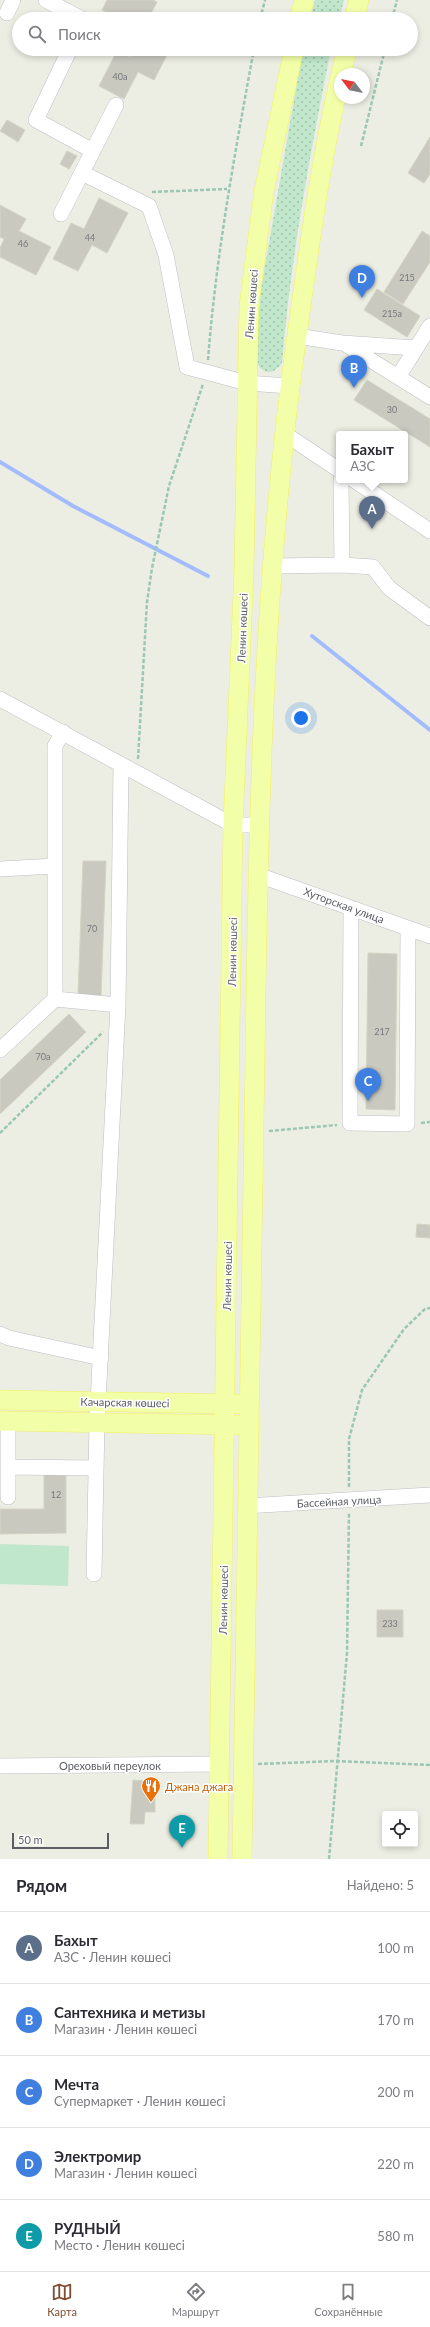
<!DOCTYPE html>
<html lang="ru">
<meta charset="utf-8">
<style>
body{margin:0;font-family:Lato,sans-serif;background:#f2f2f3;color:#2b2b33}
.controls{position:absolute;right:12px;bottom:12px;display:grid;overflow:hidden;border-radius:4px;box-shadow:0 2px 6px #0003}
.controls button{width:36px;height:36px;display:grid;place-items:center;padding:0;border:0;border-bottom:1px solid #e1e1e2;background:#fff;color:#2b2b33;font:20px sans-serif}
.compass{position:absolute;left:334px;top:68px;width:36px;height:36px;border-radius:50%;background:#fff;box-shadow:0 2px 6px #0003;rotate:302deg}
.scale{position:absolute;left:12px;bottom:10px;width:97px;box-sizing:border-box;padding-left:4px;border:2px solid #5b5d64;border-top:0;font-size:11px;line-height:14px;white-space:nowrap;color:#5b5d64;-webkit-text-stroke:3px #fff;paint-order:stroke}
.you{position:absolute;left:301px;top:718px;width:14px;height:14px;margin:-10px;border:3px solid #fff;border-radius:50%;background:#1a73e8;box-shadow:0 0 0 6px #1a73e833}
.badge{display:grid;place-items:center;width:26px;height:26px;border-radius:50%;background:#804c31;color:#fff;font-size:13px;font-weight:700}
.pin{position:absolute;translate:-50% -33px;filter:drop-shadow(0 1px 2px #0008)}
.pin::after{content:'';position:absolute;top:21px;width:14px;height:12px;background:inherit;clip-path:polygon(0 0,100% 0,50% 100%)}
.popup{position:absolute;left:336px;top:431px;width:72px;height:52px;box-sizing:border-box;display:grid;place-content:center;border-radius:4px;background:#fff;filter:drop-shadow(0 1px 3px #0005);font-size:13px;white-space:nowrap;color:#7c7c81}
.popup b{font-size:15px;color:#2b2b33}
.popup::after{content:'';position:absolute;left:50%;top:100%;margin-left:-8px;border:8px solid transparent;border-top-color:#fff}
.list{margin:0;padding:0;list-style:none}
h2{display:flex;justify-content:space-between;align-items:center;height:52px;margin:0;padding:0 16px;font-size:17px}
h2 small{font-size:13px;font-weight:400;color:#7c7c81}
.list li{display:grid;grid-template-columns:26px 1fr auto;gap:12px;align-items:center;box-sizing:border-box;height:72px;padding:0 16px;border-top:1px solid #e1e1e2}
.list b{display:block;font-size:15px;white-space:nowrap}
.list p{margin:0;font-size:13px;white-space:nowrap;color:#7c7c81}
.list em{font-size:13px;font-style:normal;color:#7c7c81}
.icon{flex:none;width:22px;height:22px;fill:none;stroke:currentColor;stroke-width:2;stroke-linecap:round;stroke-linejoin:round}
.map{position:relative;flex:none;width:430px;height:1859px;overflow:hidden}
.search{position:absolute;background:#fff;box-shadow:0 2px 6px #0003;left:12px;right:12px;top:12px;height:44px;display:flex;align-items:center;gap:10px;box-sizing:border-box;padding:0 14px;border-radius:22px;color:#7c7c81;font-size:15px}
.sheet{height:412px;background:#fff}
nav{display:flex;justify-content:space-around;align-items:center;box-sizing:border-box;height:56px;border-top:1px solid #e1e1e2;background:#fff;font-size:11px;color:#7c7c81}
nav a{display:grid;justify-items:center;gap:2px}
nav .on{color:#804c31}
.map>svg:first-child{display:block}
</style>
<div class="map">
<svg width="430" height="1859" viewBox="0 0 430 1859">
<defs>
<pattern id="grass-dots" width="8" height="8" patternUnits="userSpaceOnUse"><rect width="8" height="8" fill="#c0e6cb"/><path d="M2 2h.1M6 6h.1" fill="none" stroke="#9fbea8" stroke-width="1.8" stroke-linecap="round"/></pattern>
</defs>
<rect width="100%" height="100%" fill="#edeee3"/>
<!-- grass -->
<path fill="url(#grass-dots)" d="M 315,0 L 344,0 L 339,19 L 310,19 Z
M 303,49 L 331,49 C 310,154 291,255 282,363 C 272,378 258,373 255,356 L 261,289 Z"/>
<!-- garden -->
<path fill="#c0e6cb" d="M 0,1544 L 69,1546 L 68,1586 L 0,1584 Z"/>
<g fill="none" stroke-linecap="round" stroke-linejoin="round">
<!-- stream -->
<path stroke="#a3bcff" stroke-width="4" d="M 0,462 L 73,506 L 208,576
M 312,636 L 430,730"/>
</g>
<!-- building -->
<path fill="#c9c9c0" stroke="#d3d3c2" d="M 107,0 L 153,0 L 157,2 L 148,19 L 120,19 L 102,10 Z
M 134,49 L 170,49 L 154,80 L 138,72 L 124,99 L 99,86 L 117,51 L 130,57 Z
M 7,120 L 25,130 L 18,142 L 0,131 Z
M 430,137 L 430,174 L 424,183 L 408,173 Z
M 67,151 L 77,156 L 69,169 L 60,164 Z
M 99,198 L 128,213 L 107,253 L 92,245 L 78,271 L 53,259 L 71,223 L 84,229 Z
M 0,205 L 26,219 L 19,231 L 51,247 L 36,275 L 0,257 L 0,248 L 4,239 L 0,237 Z
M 422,231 L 430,236 L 430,262 L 403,304 L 384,292 Z
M 377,289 L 420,316 L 407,337 L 364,310 Z
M 367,380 L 430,419 L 430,447 L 354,400 Z
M 83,861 L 106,861 L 101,996 L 78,995 Z
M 368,953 L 397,954 L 395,1110 L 366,1109 Z
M 69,1014 L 86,1032 L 0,1114 L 0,1080 Z
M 417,1224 L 430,1225 L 430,1238 L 416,1237 Z
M 44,1475 L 66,1475 L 66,1533 L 0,1534 L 0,1509 L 44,1509 Z
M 377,1610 L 403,1610 L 403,1637 L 377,1637 Z
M 133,1780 L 146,1781 L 146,1793 L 155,1794 L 155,1812 L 145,1812 L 144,1824 L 130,1824 Z"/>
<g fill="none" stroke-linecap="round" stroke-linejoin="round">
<defs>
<path id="minor" d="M 46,0 L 82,19
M 7,13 L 13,0
M 70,49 L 36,120 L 93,151
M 82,173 L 149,206 L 166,255 L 187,367 L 247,383 L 289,386
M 61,214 L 116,105
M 297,336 L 342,343 L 416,348
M 345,344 L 430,397
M 398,377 L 430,326
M 285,434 L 339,470
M 354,480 L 430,531
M 342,565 L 373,567 L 389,588 L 430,618
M 273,566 L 342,565 L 341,480
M 0,699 L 233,825 L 258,825
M 0,869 L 55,866
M 258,875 L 430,936
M 351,908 L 350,1123 L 407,1124 L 408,928
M 55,999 L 118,1005
M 0,1050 L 55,999 L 55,746 L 63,732
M 0,1334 L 9,1338 L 101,1358
M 8,1467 L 96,1468
M 8,1497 L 8,1421
M 247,1506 L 430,1495
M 94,1574 L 97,1422 L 118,1005 L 121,765
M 0,1766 L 220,1764"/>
<path id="major" d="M 300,19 L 304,0
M 354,19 L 359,0
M 341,74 L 347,49
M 0,1400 L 238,1404
M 0,1421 L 237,1425
M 218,1859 L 233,825 L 244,570 L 249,306 L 264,191 L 294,49
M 242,1859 C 246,1593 251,1326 255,1060 C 258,818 263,575 297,335 C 309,249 320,163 340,78"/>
</defs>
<!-- minor casing -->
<use href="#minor" stroke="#bdbec5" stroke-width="16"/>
<!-- major casing -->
<use href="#major" stroke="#eff259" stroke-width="20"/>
<!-- path -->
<path stroke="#99c7b3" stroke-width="2.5" stroke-dasharray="4 2" stroke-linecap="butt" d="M 260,19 L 265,0
M 392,19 L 397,0
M 361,146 L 385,49
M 152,192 L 227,189
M 208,360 C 216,255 235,152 254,49
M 138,759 L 147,602 L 152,568 L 169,486 L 203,384
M 421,1123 L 430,1122
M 269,1131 L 337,1125
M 0,1133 L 103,1032
M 349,1487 L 349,1439 L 362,1390 L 404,1329 L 425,1309 L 430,1308
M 258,1764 L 337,1761 L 430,1765
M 329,1859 L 347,1653 L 349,1512"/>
<!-- minor -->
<use href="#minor" stroke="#fff" stroke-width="15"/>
<!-- major -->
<use href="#major" stroke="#f3ffa8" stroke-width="19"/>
</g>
<!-- icons -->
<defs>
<symbol id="restaurant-pin" viewBox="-11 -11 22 30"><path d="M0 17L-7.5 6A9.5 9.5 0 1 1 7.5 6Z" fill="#e8710a" stroke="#fff"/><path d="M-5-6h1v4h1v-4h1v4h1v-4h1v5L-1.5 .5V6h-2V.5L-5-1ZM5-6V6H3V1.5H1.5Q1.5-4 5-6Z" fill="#fff"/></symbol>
</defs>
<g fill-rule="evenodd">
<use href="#restaurant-pin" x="140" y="1775" width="22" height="30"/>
</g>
<g text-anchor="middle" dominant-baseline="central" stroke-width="3" stroke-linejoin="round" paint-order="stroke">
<!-- number labels -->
<g font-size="9" fill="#76787b">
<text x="120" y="76">40а</text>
<text x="90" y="237">44</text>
<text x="23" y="243">46</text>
<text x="407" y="277">215</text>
<text x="392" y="313">215а</text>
<text x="392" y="409">30</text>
<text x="92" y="928">70</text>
<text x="382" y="1031">217</text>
<text x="43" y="1056">70а</text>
<text x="56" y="1494">12</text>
<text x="390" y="1623">233</text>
</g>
<!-- street labels -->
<g font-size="11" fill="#5b5d64" stroke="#fff">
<text transform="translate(251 304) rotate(-86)">Ленин көшесі</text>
<text transform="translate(242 628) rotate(-88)">Ленин көшесі</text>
<text transform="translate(344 905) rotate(20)">Хуторская улица</text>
<text transform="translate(232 952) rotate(-89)">Ленин көшесі</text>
<text transform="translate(227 1276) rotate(-89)">Ленин көшесі</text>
<text transform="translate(125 1402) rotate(1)">Качарская көшесі</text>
<text transform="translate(339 1501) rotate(-3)">Бассейная улица</text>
<text transform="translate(223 1600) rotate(-89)">Ленин көшесі</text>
<text x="110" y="1765">Ореховый переулок</text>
</g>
<!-- food labels -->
<g font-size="11" fill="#c56008" stroke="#fff" text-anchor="start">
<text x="165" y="1786">Джана джага</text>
</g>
</g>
</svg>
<div class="controls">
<button><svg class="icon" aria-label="locate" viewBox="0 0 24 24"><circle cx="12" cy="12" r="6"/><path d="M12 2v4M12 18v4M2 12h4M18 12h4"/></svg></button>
</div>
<svg class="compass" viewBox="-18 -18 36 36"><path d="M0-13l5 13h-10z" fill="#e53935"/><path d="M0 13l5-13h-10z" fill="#7c7c81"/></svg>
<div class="scale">50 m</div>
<div class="you"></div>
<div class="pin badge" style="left:372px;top:529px;background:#5c6f8a">A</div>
<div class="popup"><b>Бахыт</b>АЗС</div>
<div class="pin badge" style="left:354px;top:388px;background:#3f7fe0">B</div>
<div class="pin badge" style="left:368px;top:1101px;background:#3f7fe0">C</div>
<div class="pin badge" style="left:362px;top:298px;background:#3f7fe0">D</div>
<div class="pin badge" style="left:182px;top:1848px;background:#0f9aa8">E</div>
<div class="search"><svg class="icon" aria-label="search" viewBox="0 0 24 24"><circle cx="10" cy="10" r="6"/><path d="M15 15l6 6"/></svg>Поиск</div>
</div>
<section class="sheet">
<h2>Рядом<small>Найдено: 5</small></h2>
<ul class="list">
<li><span class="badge" style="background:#5c6f8a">A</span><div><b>Бахыт</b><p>АЗС · Ленин көшесі</p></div><em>100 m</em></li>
<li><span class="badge" style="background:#3f7fe0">B</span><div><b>Сантехника и метизы</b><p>Магазин · Ленин көшесі</p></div><em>170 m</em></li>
<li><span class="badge" style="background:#3f7fe0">C</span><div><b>Мечта</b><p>Супермаркет · Ленин көшесі</p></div><em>200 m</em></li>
<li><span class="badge" style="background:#3f7fe0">D</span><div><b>Электромир</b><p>Магазин · Ленин көшесі</p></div><em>220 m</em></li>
<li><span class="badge" style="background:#0f9aa8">E</span><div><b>РУДНЫЙ</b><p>Место · Ленин көшесі</p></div><em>580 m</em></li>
</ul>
</section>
<nav>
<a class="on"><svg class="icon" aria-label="map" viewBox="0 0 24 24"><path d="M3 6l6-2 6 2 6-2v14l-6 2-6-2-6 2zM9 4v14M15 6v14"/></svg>Карта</a>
<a><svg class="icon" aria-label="directions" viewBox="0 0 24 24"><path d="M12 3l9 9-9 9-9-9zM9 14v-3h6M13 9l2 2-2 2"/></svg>Маршрут</a>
<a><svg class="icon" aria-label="saved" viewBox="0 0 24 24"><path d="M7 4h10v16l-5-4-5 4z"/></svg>Сохранённые</a>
</nav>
